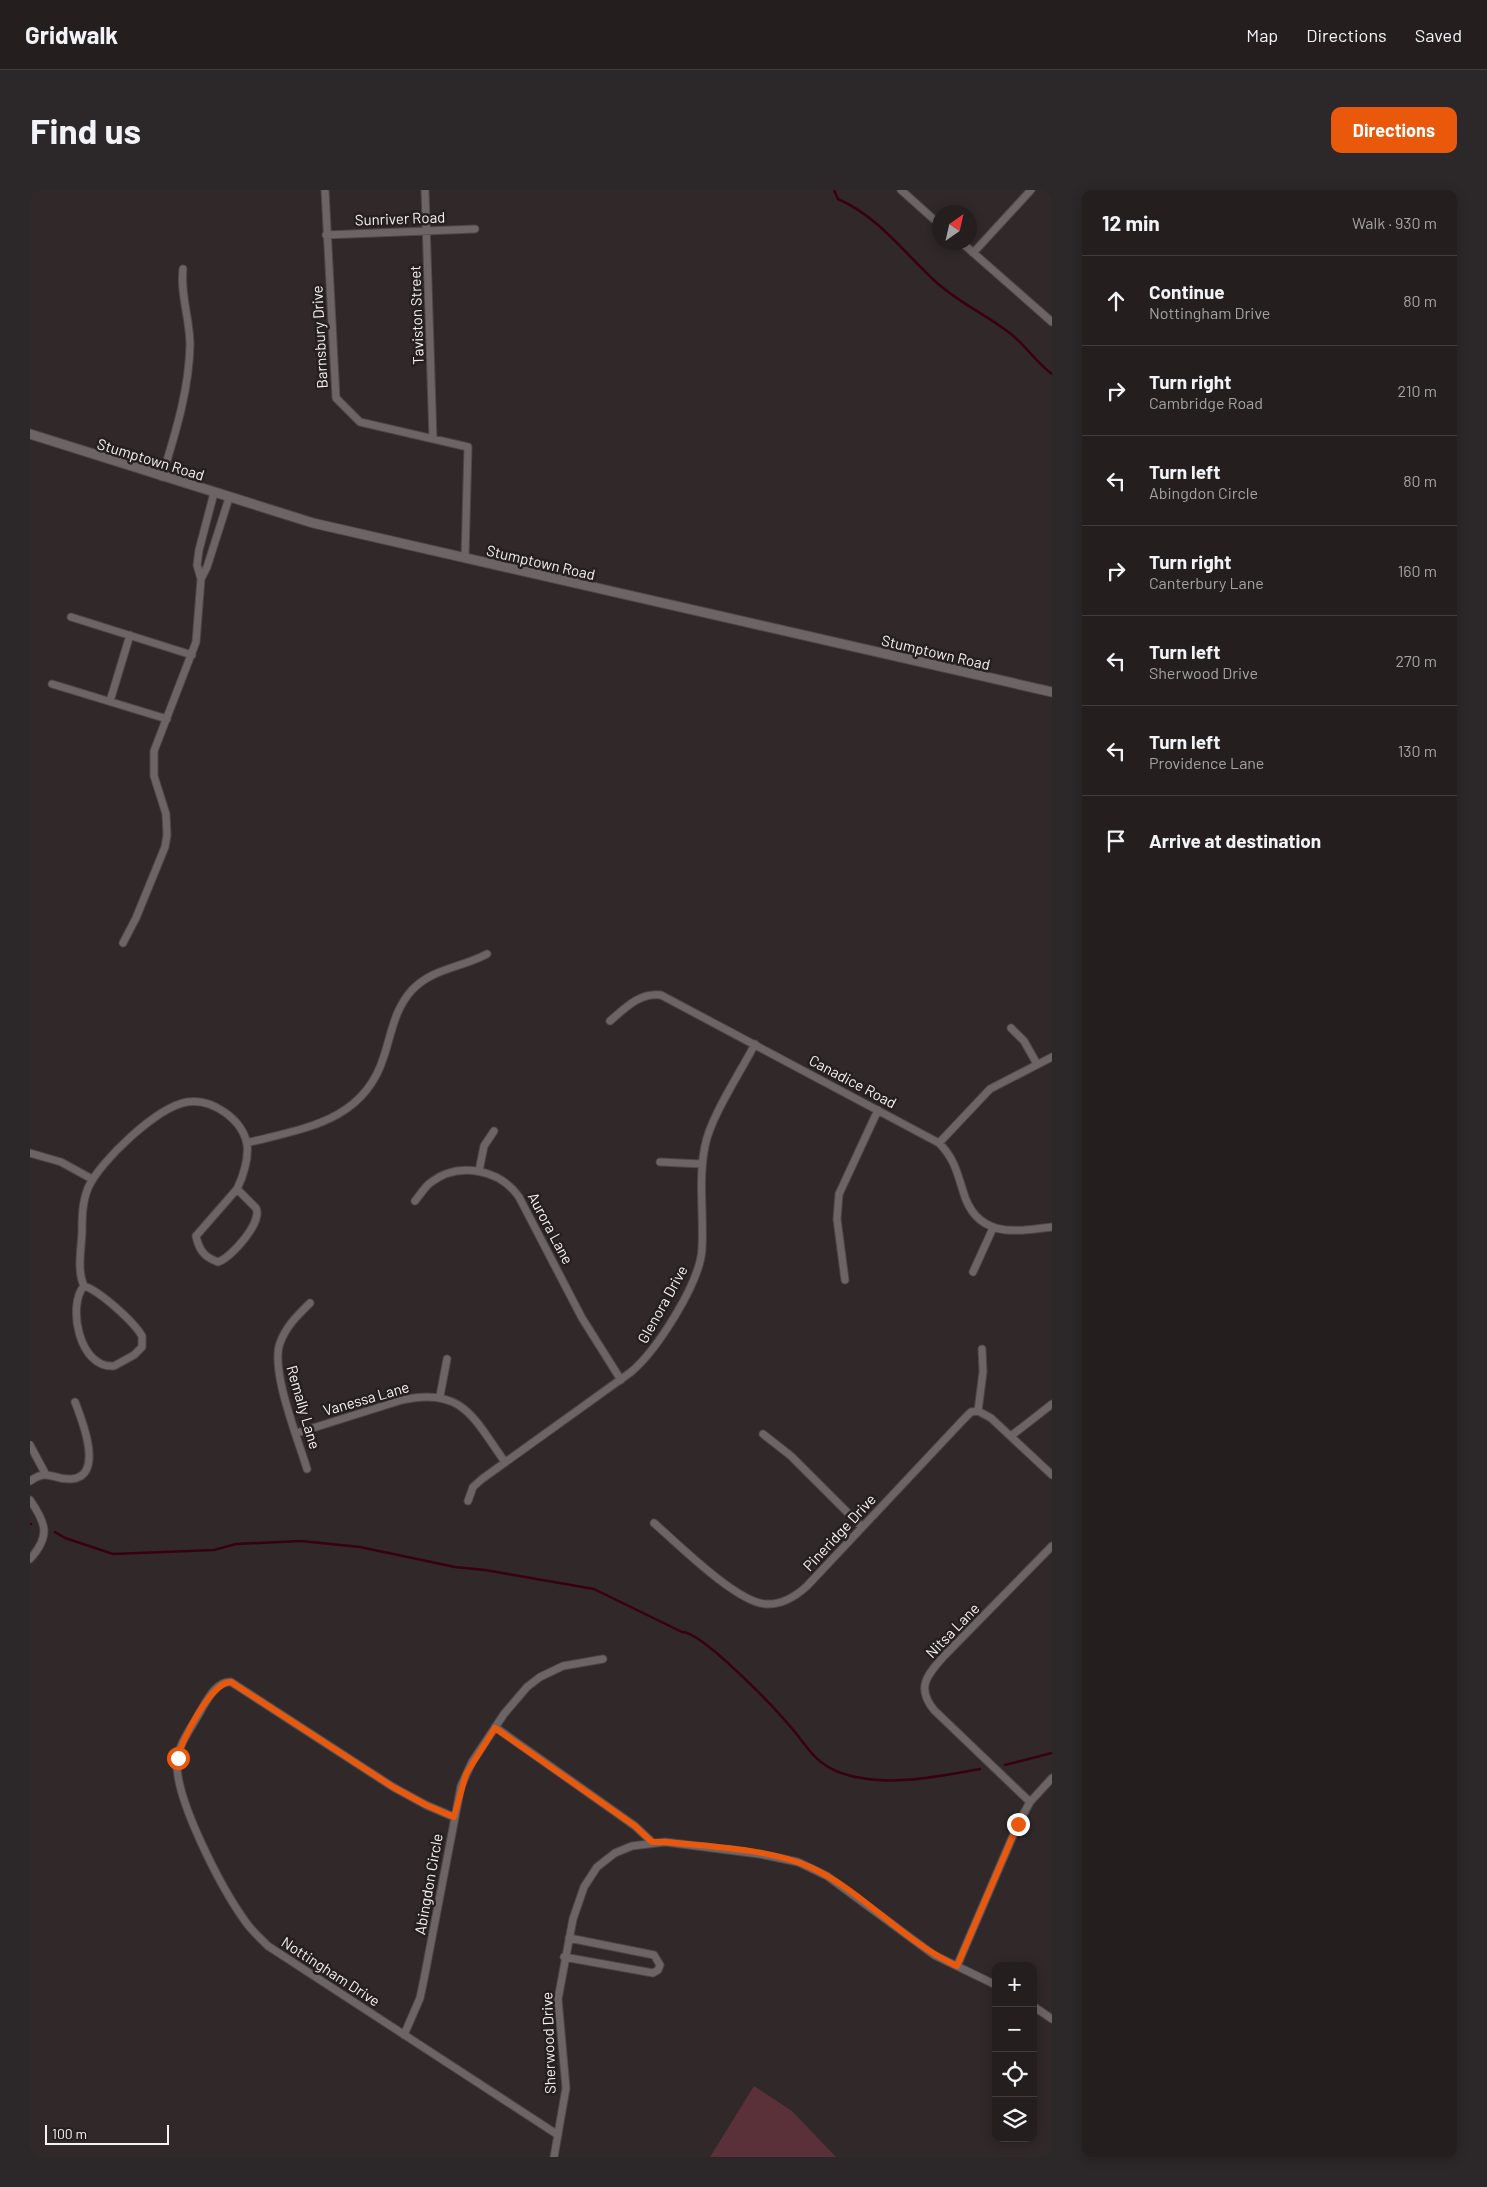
<!DOCTYPE html>
<meta charset="utf-8">
<style>
body{margin:0;font-family:Barlow,sans-serif;background:#2c2728;color:#f1f3f6}
.controls{position:absolute;right:15px;bottom:15px;display:grid;overflow:hidden;border-radius:10px;box-shadow:0 2px 12px #0003}
.controls button{width:45px;height:45px;display:grid;place-items:center;padding:0;border:0;border-bottom:1px solid #413c3d;background:#241e1f;color:#f1f3f6;font:25px sans-serif}
.compass{position:absolute;left:902px;top:15px;width:45px;height:45px;border-radius:50%;background:#241e1f;box-shadow:0 2px 12px #0003;rotate:34deg}
.scale{position:absolute;left:15px;bottom:12px;width:124px;box-sizing:border-box;padding-left:5px;border:2px solid #f7f2f2;border-top:0;font-size:14px;line-height:18px;white-space:nowrap;color:#f7f2f2;-webkit-text-stroke:4px #261f20;paint-order:stroke}
.stop{position:absolute;width:15px;height:15px;margin:-11px;border:4px solid #ea580c;border-radius:50%;background:#fff}
.stop.end{background:#ea580c;border-color:#fff;box-shadow:0 1px 5px #0008}
.list{margin:0;padding:0;list-style:none}
h2{display:flex;justify-content:space-between;align-items:center;height:65px;margin:0;padding:0 20px;font-size:21px}
h2 small{font-size:16px;font-weight:400;color:#a3a2a4}
.list li{display:grid;grid-template-columns:32px 1fr auto;gap:15px;align-items:center;box-sizing:border-box;height:90px;padding:0 20px;border-top:1px solid #413c3d}
.list b{display:block;font-size:19px;white-space:nowrap}
.list p{margin:0;font-size:16px;white-space:nowrap;color:#a3a2a4}
.list em{font-size:16px;font-style:normal;color:#a3a2a4}
.icon{flex:none;width:28px;height:28px;fill:none;stroke:currentColor;stroke-width:2;stroke-linecap:round;stroke-linejoin:round}
.map{position:relative;flex:none;width:1022px;height:1967px;overflow:hidden;border-radius:10px}
header{display:flex;align-items:center;gap:30px;box-sizing:border-box;height:70px;padding:0 25px;background:#241e1f;border-bottom:1px solid #413c3d}
header strong{font-size:24px}
nav{display:flex;gap:28px;margin-inline-start:auto;font-size:18px}
.intro{display:flex;align-items:center;justify-content:space-between;box-sizing:border-box;height:120px;padding:0 30px}
h1{margin:0;font-size:35px}
.button{padding:12px 22px;border-radius:10px;background:#ea580c;color:#fff;font-size:18px;font-weight:700}
main{display:flex;gap:30px;padding:0 30px}
aside{flex:1;background:#241e1f;border-radius:10px;box-shadow:0 2px 12px #0003}
.map>svg:first-child{display:block}
</style>
<header>
<strong>Gridwalk</strong>
<nav><a>Map</a><a>Directions</a><a>Saved</a></nav>
</header>
<div class="intro"><h1>Find us</h1><a class="button">Directions</a></div>
<main>
<div class="map">
<svg width="1022" height="1967" viewBox="0 0 1022 1967">
<rect width="100%" height="100%" fill="#302829"/>
<!-- green -->
<path fill="#5a3139" d="M 724,1896 L 762,1921 L 806,1967 L 680,1967 Z"/>
<g fill="none" stroke-linecap="round" stroke-linejoin="round">
<!-- stream -->
<path stroke="#390012" stroke-width="2.5" d="M 804,0 L 808,9 C 849,27 874,63 906,92 C 929,113 957,125 981,144 C 996,156 1007,173 1022,184
M 0,1334 L 1,1334
M 25,1342 L 35,1348 L 83,1364 L 184,1360 L 206,1354 L 271,1351 L 330,1357 L 425,1377 L 455,1380 L 564,1399 L 652,1442 C 671,1441 744,1517 759,1535 C 777,1555 783,1573 811,1583 C 854,1598 907,1587 950,1579
M 975,1575 L 1022,1563"/>
<defs>
<path id="minor" d="M 295,0 L 306,208 L 330,232 L 438,257 L 435,368
M 395,0 L 403,249
M 871,0 L 909,34
M 296,45 L 445,39
M 931,52 L 1022,132
M 943,63 L 1001,0
M 132,287 C 145,244 159,201 160,155 C 160,129 150,105 153,79
M 171,389 L 177,377 L 199,308
M 41,427 L 162,465
M 22,494 L 137,529
M 80,511 L 100,445
M 93,753 L 106,728 L 135,657 L 137,645 L 136,624 L 124,586 L 124,561 L 166,452 L 171,389 L 167,375 L 169,360 L 184,303
M 580,831 C 595,818 610,802 631,805 L 909,953 C 924,968 927,982 933,1001 C 946,1048 984,1042 1022,1037
M 981,838 L 994,851 L 1007,874
M 217,953 C 274,938 334,932 354,866 C 362,842 364,820 382,800 C 403,778 431,778 457,764
M 909,953 L 960,899 L 1022,867
M 0,963 L 31,972 L 62,989
M 630,972 L 672,974
M 449,981 L 454,956 L 464,941
M 207,999 L 226,1018 C 233,1032 201,1068 188,1072 C 174,1067 169,1060 166,1046 Z
M 385,1011 C 390,1005 394,998 400,993 C 428,971 470,979 489,1007 L 552,1128 L 591,1190
M 943,1082 L 963,1038
M 815,1090 L 807,1029 L 809,1004 L 848,920
M 54,1096 C 47,1081 51,1060 52,1043 C 52,1028 52,1013 58,998 C 70,971 127,917 157,912 C 182,908 212,929 217,954 C 219,968 213,987 207,999
M 54,1096 C 70,1101 104,1132 112,1146 L 112,1157 L 104,1165 L 84,1176 C 49,1179 37,1115 54,1096 Z
M 410,1206 L 417,1169
M 948,1221 L 961,1228 L 1022,1285
M 948,1221 L 953,1182 L 952,1159
M 267,1243 L 372,1210 C 433,1196 444,1229 475,1272
M 733,1244 L 761,1266 L 832,1337
M 981,1246 L 1022,1214
M 0,1255 L 15,1283
M 277,1279 C 268,1249 240,1180 250,1153 C 256,1136 268,1125 280,1113
M 0,1291 C 19,1278 22,1290 41,1289 C 75,1287 52,1230 45,1212
M 0,1310 C 16,1333 21,1346 0,1369
M 438,1311 L 443,1297 L 452,1289 L 601,1182 C 627,1160 670,1093 672,1059 C 674,1025 668,990 675,956 C 680,928 711,881 725,854
M 624,1333 C 647,1353 707,1413 736,1414 C 752,1415 765,1407 777,1396 L 933,1230 L 941,1222 L 948,1221
M 465,1537 L 605,1636 L 622,1652
M 1000,1612 L 904,1520 C 885,1497 898,1484 915,1465 L 1022,1356
M 424,1627 L 396,1615 L 363,1597 L 201,1492 C 186,1491 177,1510 170,1522 C 162,1537 149,1553 147,1570 C 144,1608 192,1699 215,1731 C 221,1740 230,1748 238,1756 L 528,1945
M 534,1767 L 623,1783 L 628,1780 L 630,1775 L 624,1765 L 539,1748
M 927,1776 L 988,1634 L 1000,1612 L 1022,1588
M 1003,1816 L 1022,1829
M 374,1845 L 390,1808 L 394,1789 L 431,1596 L 442,1572 L 474,1524 L 497,1497 L 510,1487 L 533,1476 L 573,1469
M 524,1967 L 536,1898 L 528,1809 L 543,1729 L 554,1697 L 567,1677 L 585,1663 L 602,1656 L 635,1652 L 729,1664 L 768,1672 L 797,1686 L 904,1765 L 966,1795"/>
<path id="tertiary" d="M 0,244 L 283,333 L 1022,502"/>
</defs>
<!-- minor casing -->
<use href="#minor" stroke="#4e4748" stroke-width="9"/>
<!-- tertiary casing -->
<use href="#tertiary" stroke="#4e4748" stroke-width="11"/>
<!-- minor -->
<use href="#minor" stroke="#6d6465" stroke-width="7"/>
<!-- tertiary -->
<use href="#tertiary" stroke="#6d6465" stroke-width="9"/>
</g>
<g fill="none" stroke-linecap="round" stroke-linejoin="round">
<!-- route -->
<path stroke="#ea580c" stroke-width="6" d="M 148,1568 C 151,1550 182,1491 201,1492 L 363,1597 L 396,1615 L 424,1627 L 436,1584 L 465,1538 L 605,1636 L 622,1652 L 635,1652 C 677,1656 741,1659 780,1677 C 833,1701 872,1751 927,1776 L 988,1634"/>
</g>
<g text-anchor="middle" dominant-baseline="central" stroke-width="5" stroke-linejoin="round" paint-order="stroke">
<!-- street labels -->
<g font-size="15" fill="#f7f2f2" stroke="#261f20">
<text transform="translate(370 28) rotate(-2)">Sunriver Road</text>
<text transform="translate(386 125) rotate(-92)">Taviston Street</text>
<text transform="translate(289 147) rotate(-93)">Barnsbury Drive</text>
<text transform="translate(121 269) rotate(17)">Stumptown Road</text>
<text transform="translate(511 372) rotate(13)">Stumptown Road</text>
<text transform="translate(906 462) rotate(13)">Stumptown Road</text>
<text transform="translate(823 891) rotate(28)">Canadice Road</text>
<text transform="translate(521 1038) rotate(62)">Aurora Lane</text>
<text transform="translate(632 1114) rotate(-61)">Glenora Drive</text>
<text transform="translate(336 1208) rotate(-16)">Vanessa Lane</text>
<text transform="translate(274 1217) rotate(74)">Remally Lane</text>
<text transform="translate(809 1342) rotate(-47)">Pineridge Drive</text>
<text transform="translate(922 1440) rotate(-46)">Nitsa Lane</text>
<text transform="translate(398 1694) rotate(-80)">Abingdon Circle</text>
<text transform="translate(301 1781) rotate(33)">Nottingham Drive</text>
<text transform="translate(518 1853) rotate(-92)">Sherwood Drive</text>
</g>
</g>
</svg>
<div class="controls">
<button>+</button>
<button>−</button>
<button><svg class="icon" aria-label="locate" viewBox="0 0 24 24"><circle cx="12" cy="12" r="6"/><path d="M12 2v4M12 18v4M2 12h4M18 12h4"/></svg></button>
<button><svg class="icon" aria-label="layers" viewBox="0 0 24 24"><path d="M12 4l9 5-9 5-9-5zM3 14l9 5 9-5"/></svg></button>
</div>
<svg class="compass" viewBox="-18 -18 36 36"><path d="M0-13l5 13h-10z" fill="#e53935"/><path d="M0 13l5-13h-10z" fill="#a3a2a4"/></svg>
<div class="scale">100 m</div>
<div class="stop" style="left:148px;top:1568px"></div>
<div class="stop end" style="left:988px;top:1634px"></div>
</div>
<aside>
<h2>12 min<small>Walk · 930 m</small></h2>
<ul class="list">
<li><svg class="icon" aria-label="ahead" viewBox="0 0 24 24"><path d="M12 20V5M6 11l6-6 6 6"/></svg><div><b>Continue</b><p>Nottingham Drive</p></div><em>80 m</em></li>
<li><svg class="icon" aria-label="right" viewBox="0 0 24 24"><path d="M7 20v-9h11M14 6l5 5-5 5"/></svg><div><b>Turn right</b><p>Cambridge Road</p></div><em>210 m</em></li>
<li><svg class="icon" aria-label="left" viewBox="0 0 24 24"><path d="M17 20v-9H6M10 6l-5 5 5 5"/></svg><div><b>Turn left</b><p>Abingdon Circle</p></div><em>80 m</em></li>
<li><svg class="icon" aria-label="right" viewBox="0 0 24 24"><path d="M7 20v-9h11M14 6l5 5-5 5"/></svg><div><b>Turn right</b><p>Canterbury Lane</p></div><em>160 m</em></li>
<li><svg class="icon" aria-label="left" viewBox="0 0 24 24"><path d="M17 20v-9H6M10 6l-5 5 5 5"/></svg><div><b>Turn left</b><p>Sherwood Drive</p></div><em>270 m</em></li>
<li><svg class="icon" aria-label="left" viewBox="0 0 24 24"><path d="M17 20v-9H6M10 6l-5 5 5 5"/></svg><div><b>Turn left</b><p>Providence Lane</p></div><em>130 m</em></li>
<li><svg class="icon" aria-label="arrive" viewBox="0 0 24 24"><path d="M6 21V4h12l-3 4 3 4H6"/></svg><div><b>Arrive at destination</b></div></li>
</ul>
</aside>
</main>
